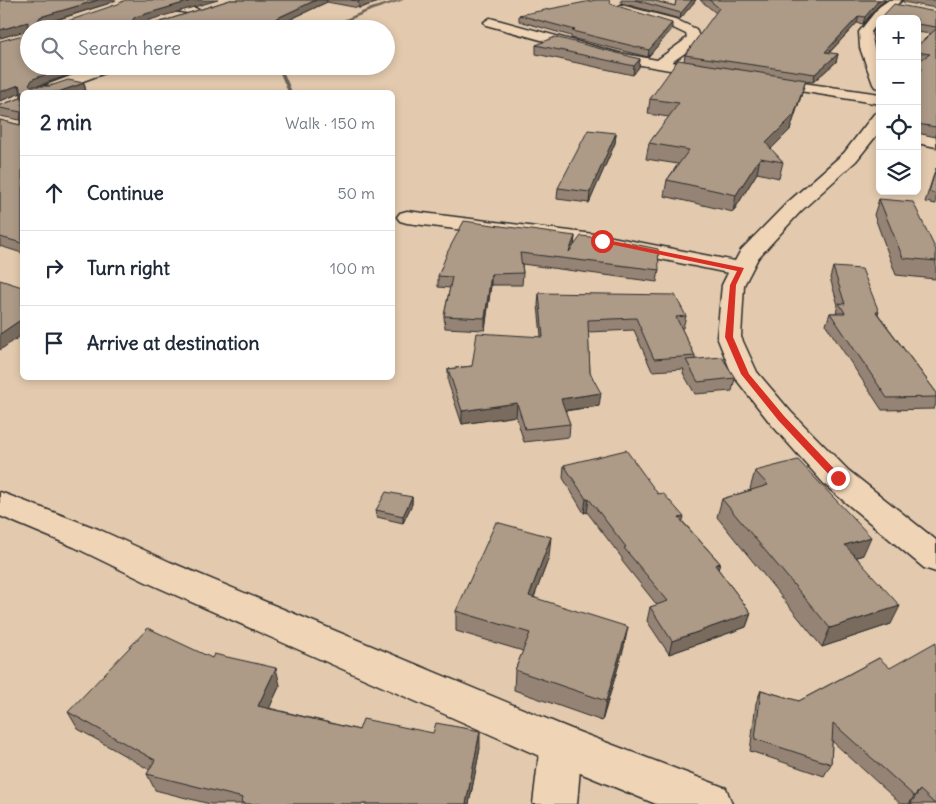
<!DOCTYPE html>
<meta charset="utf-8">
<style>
body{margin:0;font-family:Delius,sans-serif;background:#f6f6f7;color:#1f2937}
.controls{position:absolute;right:15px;top:15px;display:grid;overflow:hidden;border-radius:8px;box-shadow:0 2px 8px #0003}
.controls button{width:45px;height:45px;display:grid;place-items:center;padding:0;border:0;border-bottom:1px solid #e0e1e3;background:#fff;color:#1f2937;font:25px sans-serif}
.stop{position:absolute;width:15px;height:15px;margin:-11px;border:4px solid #d93025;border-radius:50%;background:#fff}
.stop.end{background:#d93025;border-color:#fff;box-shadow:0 1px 5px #0008}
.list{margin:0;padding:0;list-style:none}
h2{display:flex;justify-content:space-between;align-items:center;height:65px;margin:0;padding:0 20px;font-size:21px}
h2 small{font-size:16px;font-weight:400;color:#747a83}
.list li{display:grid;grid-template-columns:32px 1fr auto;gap:15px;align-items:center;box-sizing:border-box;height:75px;padding:0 20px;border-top:1px solid #e0e1e3}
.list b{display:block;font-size:19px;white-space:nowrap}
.list em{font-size:16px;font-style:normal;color:#747a83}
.icon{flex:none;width:28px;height:28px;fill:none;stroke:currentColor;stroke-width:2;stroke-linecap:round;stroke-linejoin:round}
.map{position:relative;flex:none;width:936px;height:804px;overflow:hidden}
.search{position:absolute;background:#fff;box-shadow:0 2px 8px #0003;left:20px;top:20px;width:375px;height:55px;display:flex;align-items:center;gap:12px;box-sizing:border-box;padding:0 18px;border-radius:28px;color:#747a83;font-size:19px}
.panel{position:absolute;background:#fff;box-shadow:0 2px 8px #0003;left:20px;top:90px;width:375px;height:290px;border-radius:8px}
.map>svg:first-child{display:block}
</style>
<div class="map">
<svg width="936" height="804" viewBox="0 0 936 804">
<rect width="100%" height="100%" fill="#e3caae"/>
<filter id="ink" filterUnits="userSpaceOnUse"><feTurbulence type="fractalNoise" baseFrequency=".02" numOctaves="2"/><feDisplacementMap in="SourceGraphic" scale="10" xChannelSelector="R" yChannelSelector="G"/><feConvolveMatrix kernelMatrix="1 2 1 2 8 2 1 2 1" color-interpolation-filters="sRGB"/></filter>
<g filter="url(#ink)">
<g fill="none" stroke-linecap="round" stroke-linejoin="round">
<!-- stream -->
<path fill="#6c6359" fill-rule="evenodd" d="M 398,0 L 404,0 L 373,10 L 328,29 L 322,29 L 371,8 Z
M 277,66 L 281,66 L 292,92 L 288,92 Z"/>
<defs>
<path id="minor" d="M 889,0 L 902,0 L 880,19 L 871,32 L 874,48 L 880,64 L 880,88 L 875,87 L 873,84 L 860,48 L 859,32 L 879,7 Z
M 147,1 L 195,8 L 201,11 L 195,14 L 143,6 L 141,4 Z
M 621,5 L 675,19 L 696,29 L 699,37 L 692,48 L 672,62 L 715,70 L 717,73 L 715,76 L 710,77 L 618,61 L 486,25 L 484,22 L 490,18 L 619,53 L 657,60 L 682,42 L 687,37 L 686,34 L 667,25 L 617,10 L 615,8 Z
M 97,66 L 118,66 L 116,69 L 53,92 L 34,92 L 36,89 Z
M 768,78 L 880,94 L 880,104 L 763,85 L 761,82 L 763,79 Z
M 880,112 L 880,131 L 856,161 L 801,211 L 758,258 L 744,285 L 741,337 L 757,372 L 791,412 L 848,470 L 936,540 L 936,572 L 924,568 L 826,486 L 771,424 L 732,374 L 717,337 L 722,285 L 728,273 L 602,247 L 407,223 L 400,221 L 397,217 L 400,213 L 407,211 L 602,235 L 735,261 L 741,250 L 787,203 L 844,153 L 874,114 Z
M 917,133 L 936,137 L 936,147 L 917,143 Z
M 561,725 L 576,731 L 582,745 L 577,804 L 533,804 L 540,745 L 546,731 Z"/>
<path id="tertiary" d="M 0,492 L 98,529 L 170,562 L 571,729 L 726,788 L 732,804 L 656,804 L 546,759 L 146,582 L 74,547 L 0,516 Z"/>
</defs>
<!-- minor casing -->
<use href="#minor" stroke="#2b2b2b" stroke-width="3"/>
<!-- tertiary casing -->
<use href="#tertiary" stroke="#2b2b2b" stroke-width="3"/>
<!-- minor -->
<use href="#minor" fill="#efd4b6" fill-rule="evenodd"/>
<!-- tertiary -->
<use href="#tertiary" fill="#efd4b6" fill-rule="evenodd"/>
</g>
<!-- wall -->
<path fill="#958474" stroke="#2b2b2b" d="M 0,0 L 110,3 L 47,23 L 59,24 L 141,23 L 154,24 L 230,0 L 386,0 L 359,8 L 327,2 L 270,29 L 29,29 L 40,86 L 84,83 L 86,92 L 22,92 L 22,253 L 0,246 L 0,120 L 20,125 L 20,120 L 0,116 L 0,105 L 21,98 L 21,93 L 0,101 L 27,34 L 27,30 L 0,38 Z
M 621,0 L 651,0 L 675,6 L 676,0 L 696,0 L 680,19 L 621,3 Z
M 700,0 L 886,0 L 878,6 L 863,24 L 857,23 L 829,53 L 838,54 L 836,62 L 813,82 L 805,81 L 802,93 L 790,130 L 771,149 L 783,162 L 779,178 L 757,173 L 733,212 L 664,196 L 667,180 L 678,164 L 646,159 L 649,143 L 669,117 L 648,114 L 650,99 L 684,61 L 685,55 L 716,13 Z
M 902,0 L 936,0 L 936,8 L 903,2 Z
M 611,4 L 672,29 L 648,57 L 571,38 L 571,36 L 519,21 L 519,15 Z
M 936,12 L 936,137 L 917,133 L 917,78 L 919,75 L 917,75 L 917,62 L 920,60 L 917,59 L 917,46 L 931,34 L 917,32 L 917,19 Z
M 880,19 L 880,26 L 878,26 Z
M 536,45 L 640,59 L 639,67 L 633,75 L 536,54 Z
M 616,133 L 615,143 L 589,203 L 557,199 L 558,188 Z
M 936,168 L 936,204 L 925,202 Z
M 879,199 L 936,250 L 936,276 L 935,279 L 896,275 L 874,215 Z
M 575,236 L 574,244 L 659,270 L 657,282 L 522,264 L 523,273 L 522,285 L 491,285 L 485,330 L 445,328 L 444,316 L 450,288 L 438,287 L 438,276 Z
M 833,267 L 879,312 L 878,314 L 936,392 L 936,404 L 934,409 L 882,410 L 826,325 L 830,313 L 836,313 L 838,305 L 830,278 Z
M 539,293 L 686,316 L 683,328 L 681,328 L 695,356 L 695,359 L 735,378 L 732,391 L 695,394 L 683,373 L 684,369 L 652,371 L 634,330 L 588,332 L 590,373 L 599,406 L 565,411 L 570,424 L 569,437 L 524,442 L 516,416 L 462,424 L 448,382 L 448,369 L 472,366 L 541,336 L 538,305 Z
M 564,465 L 658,494 L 720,563 L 718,569 L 751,613 L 746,627 L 669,654 L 647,621 L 650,607 L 657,605 L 622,561 L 622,558 L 587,512 L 584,513 L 563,478 Z
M 755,471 L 863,555 L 857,557 L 891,624 L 822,647 L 717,517 L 722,499 L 751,490 L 750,489 Z
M 412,497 L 412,504 L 403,523 L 377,517 L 376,510 Z
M 549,557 L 534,597 L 624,647 L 602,721 L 514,690 L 515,670 L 523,651 L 456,631 L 456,611 Z
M 212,658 L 280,685 L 269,708 L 359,730 L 480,748 L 469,804 L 210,804 L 155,790 L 147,774 L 150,770 L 78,729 L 68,712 Z
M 879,658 L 936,804 L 912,804 L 911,803 L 910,804 L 901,804 L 832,741 L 831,764 L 824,776 L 750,751 L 756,703 L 761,690 L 799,701 Z"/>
<!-- shaded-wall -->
<path fill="#796c5e" stroke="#2b2b2b" d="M 98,0 L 116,0 L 110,3 L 42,24 L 37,22 L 40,17 Z
M 194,0 L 218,0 L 136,24 L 131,22 L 135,17 Z
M 316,0 L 327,0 L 327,2 L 270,29 L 254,29 Z
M 363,0 L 386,0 L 359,8 L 358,1 Z
M 692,0 L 696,0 L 680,19 L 681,13 Z
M 879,0 L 886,0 L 878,6 L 863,24 L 865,17 Z
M 859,16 L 857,23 L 823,59 L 825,52 Z
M 28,22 L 29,30 L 0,38 L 0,30 Z
M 672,23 L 672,29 L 648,57 L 649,50 Z
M 838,54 L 836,62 L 813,82 L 815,74 Z
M 640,59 L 639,67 L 633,75 L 634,66 Z
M 69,66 L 93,66 L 35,87 L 32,92 L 29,84 L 33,79 Z
M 806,80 L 802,93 L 790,130 L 762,158 L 766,143 Z
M 84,83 L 86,92 L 58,92 Z
M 19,85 L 21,93 L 0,101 L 0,92 Z
M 616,133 L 615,143 L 589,203 L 590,192 Z
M 760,158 L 757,173 L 733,212 L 736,195 Z
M 575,236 L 574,247 L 569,252 Z
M 491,274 L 491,285 L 485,330 L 485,318 Z
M 22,319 L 22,335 L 0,350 L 0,334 Z
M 601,393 L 599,406 L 560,411 L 561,399 Z
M 517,403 L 516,416 L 462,424 L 462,411 Z
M 412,497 L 412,504 L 403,523 L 403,516 Z
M 586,499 L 589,499 L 587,512 L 584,513 Z
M 684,517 L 680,530 L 679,518 Z
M 551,537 L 549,557 L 527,616 L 529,596 Z
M 871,537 L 863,555 L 838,563 L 845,545 Z
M 720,563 L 716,577 L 715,565 Z
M 900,606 L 891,624 L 822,647 L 830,628 Z
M 751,613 L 746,627 L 669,654 L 672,641 Z
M 628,627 L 624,647 L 602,721 L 606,701 Z
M 276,668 L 280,685 L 263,722 L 258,706 Z
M 480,731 L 480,748 L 469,804 L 466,804 Z
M 920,790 L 911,803 L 909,804 L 914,796 Z"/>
<!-- building -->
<path fill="#ad9a87" stroke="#2b2b2b" d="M 0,0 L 98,0 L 40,17 L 37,22 L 59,24 L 118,4 L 125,0 L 194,0 L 135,17 L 131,22 L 154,24 L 230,0 L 316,0 L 254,29 L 241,29 L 240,28 L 237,29 L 29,29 L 29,66 L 69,66 L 33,79 L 29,84 L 31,86 L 50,86 L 68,80 L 84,83 L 58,92 L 22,92 L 22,243 L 0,237 L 0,120 L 20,125 L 21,112 L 0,108 L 0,105 L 21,98 L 21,87 L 19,85 L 0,92 L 0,41 L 27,34 L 28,22 L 0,30 Z
M 351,0 L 363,0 L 358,1 Z
M 596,0 L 609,0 L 611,4 L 672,23 L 649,50 L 572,31 L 575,30 L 519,15 Z
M 635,0 L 651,0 L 675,6 L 676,0 L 692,0 L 681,13 Z
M 709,0 L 879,0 L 865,17 L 859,16 L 825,52 L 838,54 L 815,74 L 685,55 L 719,8 Z
M 894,4 L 936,12 L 936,27 L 917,24 L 917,19 L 880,19 Z
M 936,29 L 936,127 L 917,124 L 917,78 L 922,68 L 917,67 L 917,62 L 930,54 L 917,52 L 917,46 Z
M 555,37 L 640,59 L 634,66 L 536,45 Z
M 678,60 L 806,80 L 794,115 L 766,143 L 783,162 L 760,158 L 736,195 L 667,180 L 689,150 L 649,143 L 679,103 L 650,99 Z
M 588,130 L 616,133 L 590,192 L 558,188 Z
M 936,169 L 936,194 L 929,192 Z
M 879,199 L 913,202 L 936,250 L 936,261 L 903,258 Z
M 464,221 L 575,236 L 569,252 L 581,236 L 610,239 L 658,249 L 659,270 L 520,253 L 523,273 L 491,274 L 485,318 L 444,316 L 452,277 L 438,276 L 448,251 Z
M 833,267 L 862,269 L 879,312 L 876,312 L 936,392 L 936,397 L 887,398 L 830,313 L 845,313 L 839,303 L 845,304 Z
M 0,280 L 22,287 L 22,319 L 0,334 Z
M 539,293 L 675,295 L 686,316 L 676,317 L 695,356 L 654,359 L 636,318 L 588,320 L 590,373 L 601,393 L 561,399 L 570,424 L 525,429 L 517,403 L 462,411 L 448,369 L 472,366 L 477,333 L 543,337 Z
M 722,357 L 735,378 L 698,382 L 686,360 Z
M 626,450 L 658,494 L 663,493 L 684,517 L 679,518 L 720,563 L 715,565 L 751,613 L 672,641 L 650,607 L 668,601 L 624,548 L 626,547 L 589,499 L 586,499 L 564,465 Z
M 798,460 L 871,537 L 845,545 L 900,606 L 830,628 L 722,499 L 768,485 L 755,471 Z
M 386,492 L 412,497 L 403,516 L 376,510 Z
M 496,522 L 551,537 L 529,596 L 628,627 L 606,701 L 515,670 L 530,633 L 456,611 Z
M 148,628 L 212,658 L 214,654 L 276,668 L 258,706 L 359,730 L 363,719 L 433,733 L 436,723 L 480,731 L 466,804 L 243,804 L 244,803 L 241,802 L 243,798 L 147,774 L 155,760 L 68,712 Z
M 936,642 L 936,804 L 935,804 L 920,790 L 914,796 L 833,723 L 831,764 L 755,739 L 761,690 L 799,701 L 879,658 L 890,668 Z"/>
</g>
<!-- route -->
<path fill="#d93025" d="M 602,239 L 744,268 L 736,285 L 733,337 L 749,374 L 784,416 L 841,476 L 841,480 L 834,480 L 778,420 L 741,374 L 725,337 L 730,285 L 737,271 L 600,242 Z"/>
</svg>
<div class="controls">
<button>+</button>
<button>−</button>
<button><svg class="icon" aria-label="locate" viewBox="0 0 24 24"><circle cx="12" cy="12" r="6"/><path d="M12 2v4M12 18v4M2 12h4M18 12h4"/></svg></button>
<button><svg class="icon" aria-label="layers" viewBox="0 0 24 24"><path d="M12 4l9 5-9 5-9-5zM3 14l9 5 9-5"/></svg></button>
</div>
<div class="stop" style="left:602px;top:241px"></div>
<div class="stop end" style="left:838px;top:478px"></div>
<div class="search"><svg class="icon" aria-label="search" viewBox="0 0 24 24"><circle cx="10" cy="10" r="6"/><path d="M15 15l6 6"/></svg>Search here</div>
<section class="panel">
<h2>2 min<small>Walk · 150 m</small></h2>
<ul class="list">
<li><svg class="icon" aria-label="ahead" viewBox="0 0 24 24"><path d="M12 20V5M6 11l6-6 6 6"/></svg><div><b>Continue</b></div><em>50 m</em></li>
<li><svg class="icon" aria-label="right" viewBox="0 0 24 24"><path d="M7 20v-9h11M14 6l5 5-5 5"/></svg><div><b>Turn right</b></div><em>100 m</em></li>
<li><svg class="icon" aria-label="arrive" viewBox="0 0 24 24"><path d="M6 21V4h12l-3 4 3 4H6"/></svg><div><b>Arrive at destination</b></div></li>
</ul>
</section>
</div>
